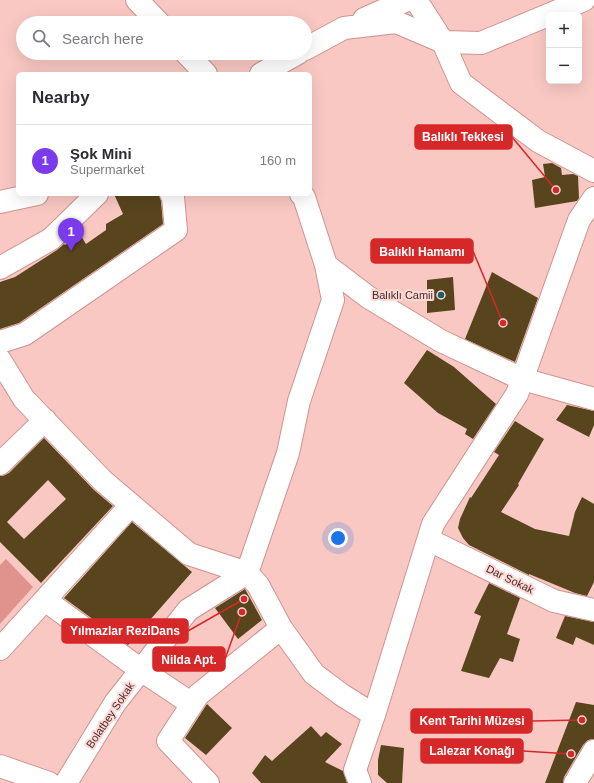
<!DOCTYPE html>
<meta charset="utf-8">
<style>
body{margin:0;font-family:Arial,sans-serif;background:#f2f2f3;color:#2b2b33}
.controls{position:absolute;right:12px;top:12px;display:grid;overflow:hidden;border-radius:6px;box-shadow:0 4px 16px #0002}
.controls button{width:36px;height:36px;display:grid;place-items:center;padding:0;border:0;border-bottom:1px solid #e1e1e2;background:#fff;color:#2b2b33;font:20px sans-serif}
.you{position:absolute;left:338px;top:538px;width:14px;height:14px;margin:-10px;border:3px solid #fff;border-radius:50%;background:#1a73e8;box-shadow:0 0 0 6px #1a73e833}
.badge{display:grid;place-items:center;width:26px;height:26px;border-radius:50%;background:#7c3aed;color:#fff;font-size:13px;font-weight:700}
.pin{position:absolute;translate:-50% -33px;filter:drop-shadow(0 1px 2px #0008)}
.pin::after{content:'';position:absolute;top:21px;width:14px;height:12px;background:inherit;clip-path:polygon(0 0,100% 0,50% 100%)}
.list{margin:0;padding:0;list-style:none}
h2{display:flex;justify-content:space-between;align-items:center;height:52px;margin:0;padding:0 16px;font-size:17px}
h2 small{font-size:13px;font-weight:400;color:#7c7c81}
.list li{display:grid;grid-template-columns:26px 1fr auto;gap:12px;align-items:center;box-sizing:border-box;height:72px;padding:0 16px;border-top:1px solid #e1e1e2}
.list b{display:block;font-size:15px;white-space:nowrap}
.list p{margin:0;font-size:13px;white-space:nowrap;color:#7c7c81}
.list em{font-size:13px;font-style:normal;color:#7c7c81}
.icon{flex:none;width:22px;height:22px;fill:none;stroke:currentColor;stroke-width:2;stroke-linecap:round;stroke-linejoin:round}
.map{position:relative;flex:none;width:594px;height:783px;overflow:hidden}
.search{position:absolute;background:#fff;box-shadow:0 4px 16px #0002;left:16px;top:16px;width:296px;height:44px;display:flex;align-items:center;gap:10px;box-sizing:border-box;padding:0 14px;border-radius:22px;color:#7c7c81;font-size:15px}
.panel{position:absolute;background:#fff;box-shadow:0 4px 16px #0002;left:16px;top:72px;width:296px;height:124px;border-radius:6px}
.map>svg:first-child{display:block}
</style>
<div class="map">
<svg width="594" height="783" viewBox="0 0 594 783">
<rect width="100%" height="100%" fill="#f9c8c3"/>
<!-- green -->
<path fill="#e0928c" d="M 6,559 L 33,587 L 0,624 L 0,565 Z"/>
<!-- building -->
<path fill="#58451d" fill-rule="evenodd" d="M 552,163 L 561,168 L 562,175 L 573,174 L 578,176 L 579,198 L 577,201 L 535,208 L 532,180 L 545,177 L 543,164 Z
M 114,194 L 159,194 L 161,201 L 163,224 L 19,323 L 0,329 L 0,282 L 15,277 L 57,250 L 64,244 L 65,245 L 81,236 L 86,244 L 106,230 L 106,224 L 123,214 Z
M 492,272 L 538,298 L 515,362 L 465,339 Z
M 453,277 L 455,310 L 427,313 L 427,280 Z
M 427,350 L 454,367 L 496,404 L 473,439 L 465,434 L 467,429 L 438,413 L 404,383 Z
M 567,405 L 594,411 L 594,425 L 589,437 L 556,420 Z
M 515,421 L 544,439 L 518,484 L 519,485 L 501,512 L 535,529 L 569,536 L 575,512 L 582,497 L 594,504 L 594,582 L 587,596 L 575,593 L 529,574 L 529,575 L 469,545 L 463,538 L 458,528 L 460,519 L 470,497 L 471,498 L 499,455 L 494,452 Z
M 44,438 L 94,490 L 113,506 L 41,583 L 0,542 L 0,476 L 3,476 L 9,473 ZM 48,480 L 66,499 L 24,539 L 7,522 Z
M 132,522 L 192,572 L 128,645 L 64,598 Z
M 489,583 L 520,598 L 507,634 L 520,639 L 513,662 L 500,658 L 489,678 L 461,671 L 481,616 L 474,613 Z
M 245,589 L 262,620 L 238,639 L 215,608 Z
M 565,616 L 594,622 L 594,645 L 576,637 L 573,645 L 556,638 Z
M 576,702 L 594,705 L 594,739 L 588,740 L 583,745 L 564,777 L 563,783 L 545,783 Z
M 207,704 L 232,728 L 206,755 L 185,738 Z
M 311,726 L 321,737 L 326,732 L 342,744 L 325,762 L 343,771 L 347,783 L 261,783 L 252,773 L 265,755 L 272,761 Z
M 381,745 L 404,748 L 402,783 L 387,783 L 378,775 L 378,760 Z"/>
<g fill="none" stroke-linecap="round" stroke-linejoin="round">
<defs>
<path id="minor" d="M 137,0 L 159,23
M 416,0 L 443,42 L 461,83 L 538,141 L 594,171
M 364,19 L 407,0
M 305,49 L 344,28 L 396,22 L 443,42 L 481,43 L 584,0
M 186,53 L 206,74
M 261,74 L 298,53
M 301,194 L 304,197 L 326,265 L 333,300 L 299,401 L 288,453 L 247,573 L 258,585 L 281,628 L 314,674 L 342,695 L 374,715
M 0,202 L 37,194
M 326,265 L 368,297 L 441,341 L 522,379 L 594,399
M 0,268 L 51,239 L 97,194
M 0,342 L 25,334 L 176,230 L 173,197 L 171,194
M 0,360 L 24,399 L 103,481 L 189,554 L 247,573
M 0,464 L 45,420
M 429,540 L 554,601 L 594,610
M 45,600 L 141,670 L 192,704
M 0,649 L 131,505
M 0,766 L 49,783
M 66,783 L 115,703 L 188,610 L 247,573
M 208,783 L 168,741 L 198,695 L 281,628
M 360,783 L 355,770 L 374,715 L 433,524 L 517,394 L 579,220 L 594,198
M 575,783 L 594,751"/>
</defs>
<!-- minor casing -->
<use href="#minor" stroke="#ce938f" stroke-width="24"/>
<!-- minor -->
<use href="#minor" stroke="#fff" stroke-width="22"/>
</g>
<!-- markers -->
<circle fill="#15636a" stroke="#fed8d5" stroke-width="1.5" cx="441" cy="295" r="4"/>
<g text-anchor="middle" dominant-baseline="central" stroke-width="4" stroke-linejoin="round" paint-order="stroke">
<!-- poi labels -->
<g font-size="11" fill="#432b29" stroke="#fed8d5" text-anchor="end">
<text x="433" y="295">Balıklı Camii</text>
</g>
<!-- street labels -->
<g font-size="11" fill="#432b29" stroke="#fed8d5">
<text transform="translate(510 579) rotate(26)">Dar Sokak</text>
<text transform="translate(110 715) rotate(-56)">Bolatbey Sokak</text>
</g>
</g>
<!-- callouts -->
<path fill="none" stroke="#d62828" stroke-width="1.5" d="M556 190L512 137M503 323L473 251M244 599L188 631M242 612L225 659M582 720L532 721M571 754L523 751"/>
<g fill="#d62828" stroke="#fed8d5" stroke-width="1.5">
<circle cx="556" cy="190" r="4"/>
<circle cx="503" cy="323" r="4"/>
<circle cx="244" cy="599" r="4"/>
<circle cx="242" cy="612" r="4"/>
<circle cx="582" cy="720" r="4"/>
<circle cx="571" cy="754" r="4"/>
</g>
<g fill="#d62828" stroke="#d62828" stroke-width="1.5">
<rect x="415" y="125" width="97" height="24" rx="4"/>
<rect x="371" y="239" width="102" height="24" rx="4"/>
<rect x="62" y="619" width="126" height="24" rx="4"/>
<rect x="153" y="647" width="72" height="24" rx="4"/>
<rect x="411" y="709" width="121" height="24" rx="4"/>
<rect x="421" y="739" width="102" height="24" rx="4"/>
</g>
<g font-size="12" text-anchor="middle" font-weight="bold" fill="#fff">
<text x="463" y="141">Balıklı Tekkesi</text>
<text x="422" y="256">Balıklı Hamamı</text>
<text x="125" y="635">Yılmazlar ReziDans</text>
<text x="189" y="664">Nilda Apt.</text>
<text x="472" y="725">Kent Tarihi Müzesi</text>
<text x="472" y="755">Lalezar Konağı</text>
</g>
</svg>
<div class="controls">
<button>+</button>
<button>−</button>
</div>
<div class="you"></div>
<div class="pin badge" style="left:71px;top:251px">1</div>
<div class="search"><svg class="icon" aria-label="search" viewBox="0 0 24 24"><circle cx="10" cy="10" r="6"/><path d="M15 15l6 6"/></svg>Search here</div>
<section class="panel">
<h2>Nearby<small></small></h2>
<ul class="list">
<li><span class="badge">1</span><div><b>Şok Mini</b><p>Supermarket</p></div><em>160 m</em></li>
</ul>
</section>
</div>
